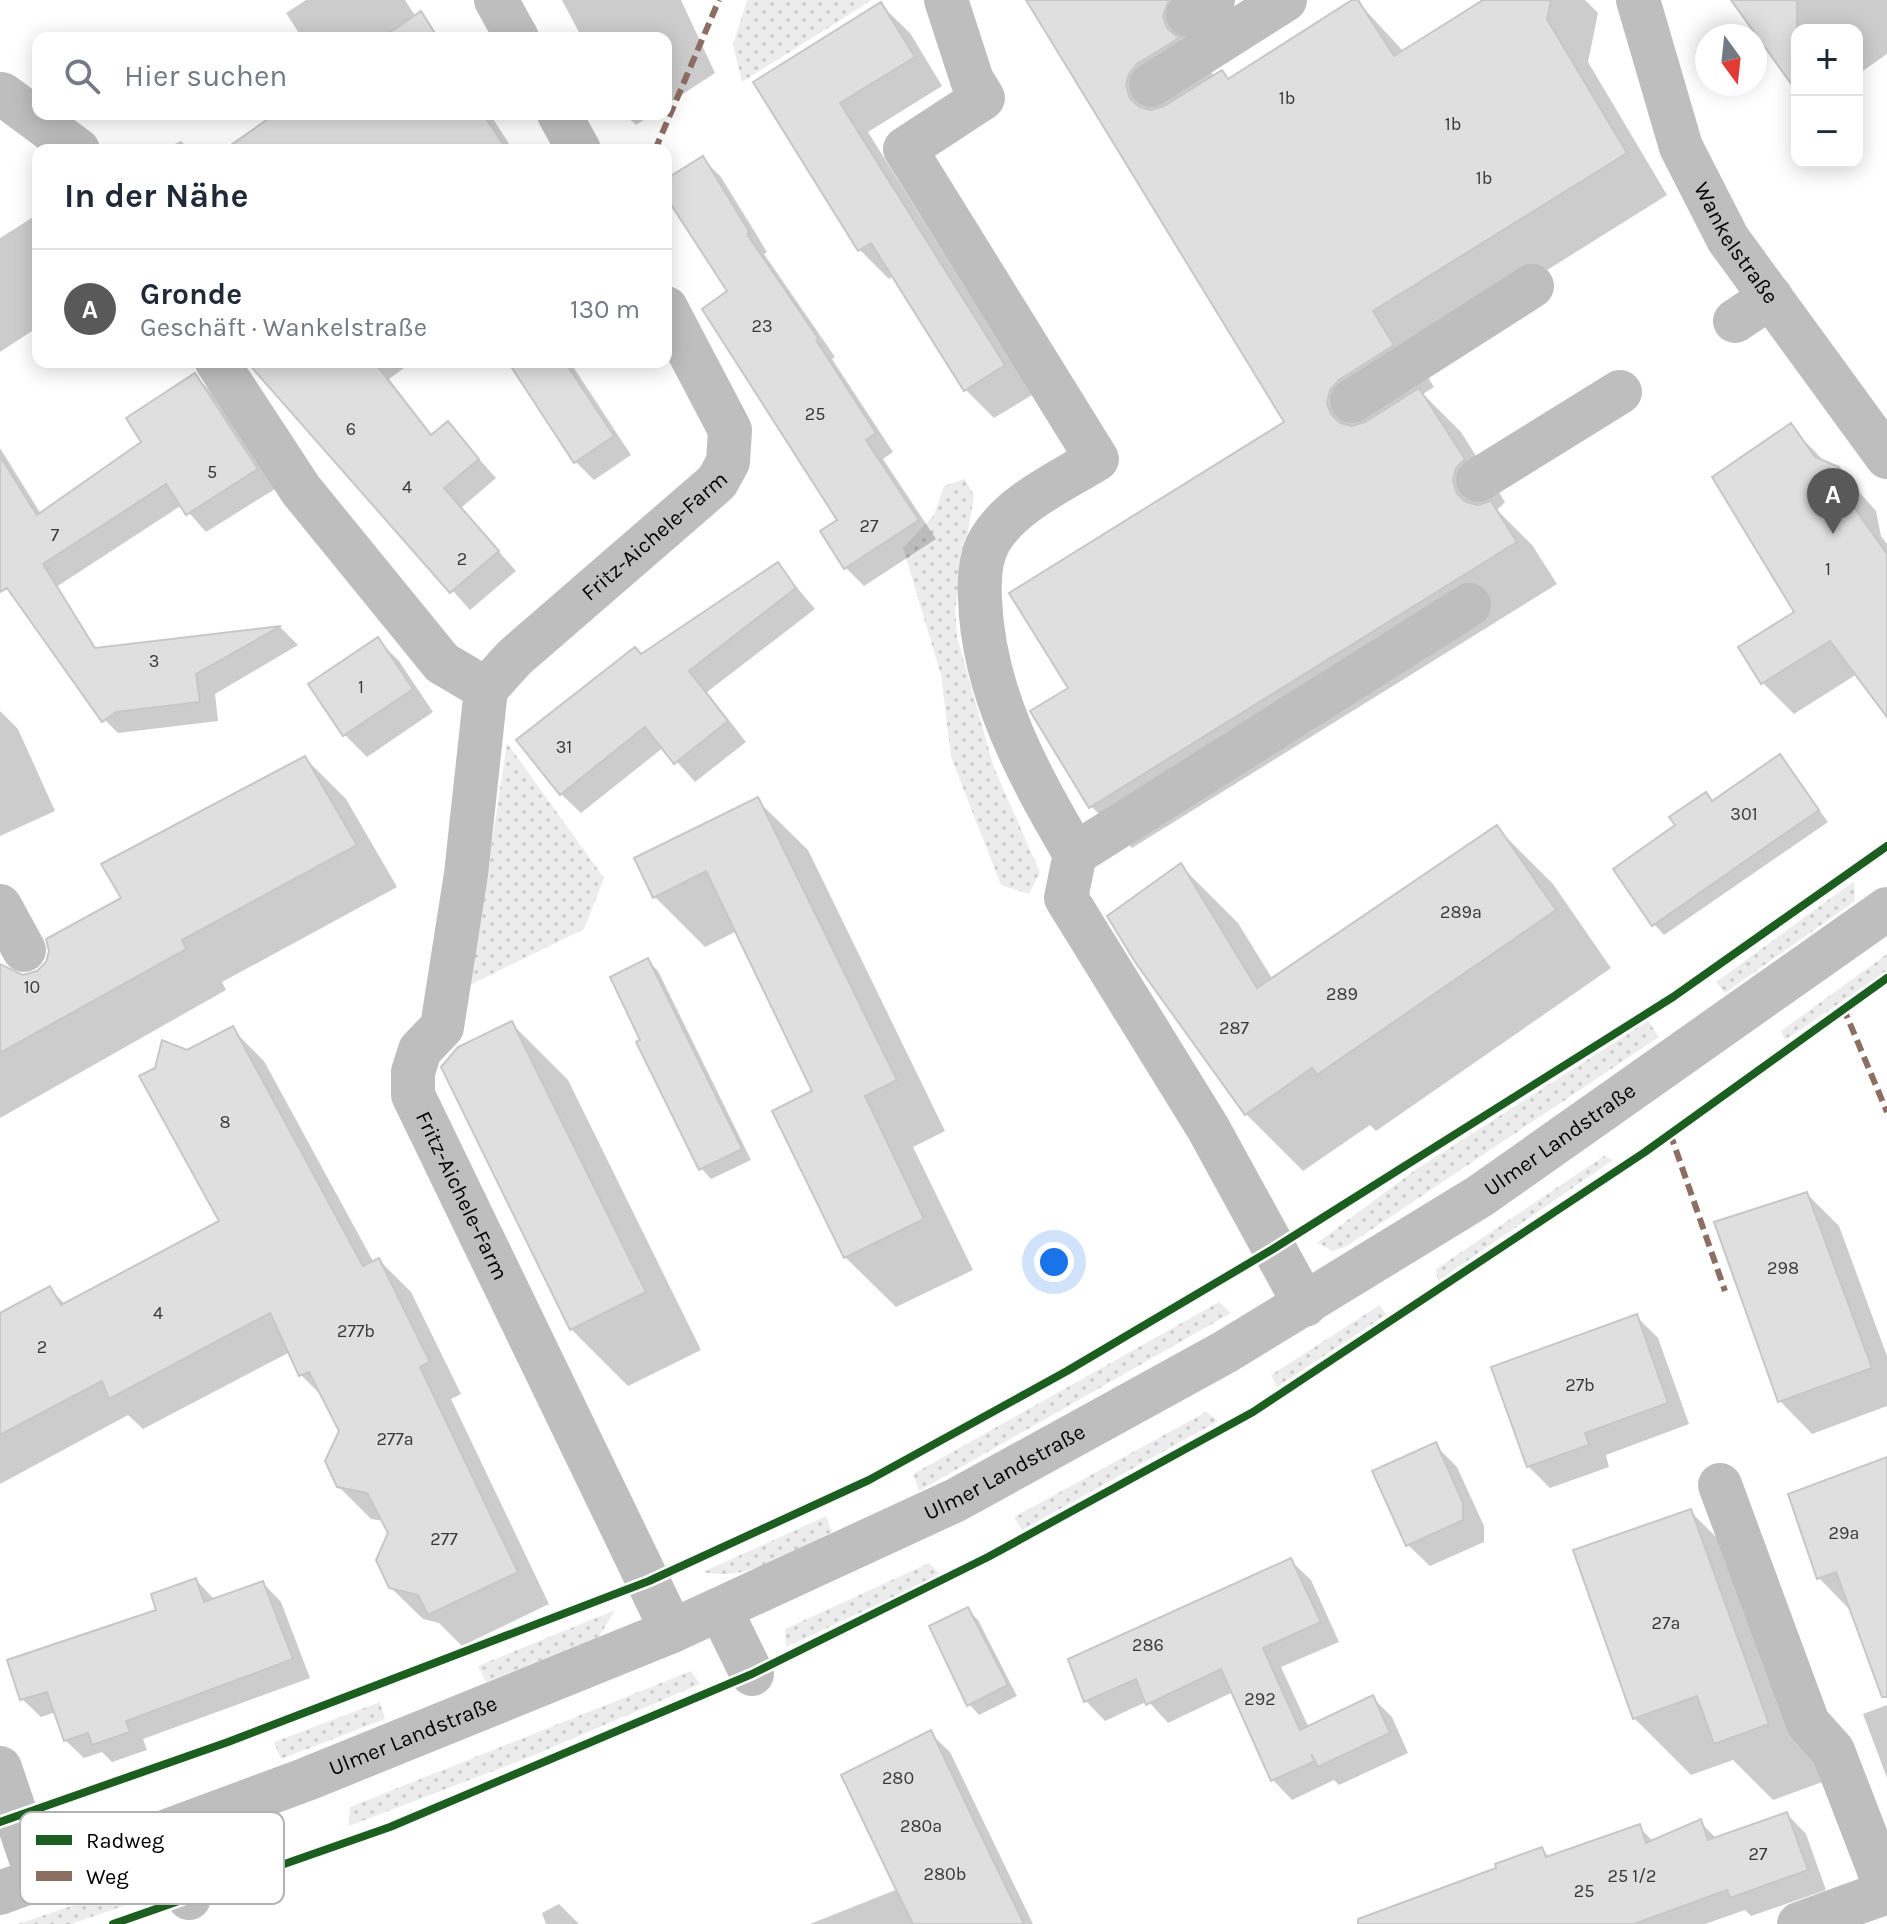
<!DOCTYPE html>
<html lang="de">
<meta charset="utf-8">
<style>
body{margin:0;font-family:Karla,sans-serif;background:#f2f2f3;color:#1f2937}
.controls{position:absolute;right:24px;top:24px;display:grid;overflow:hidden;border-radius:16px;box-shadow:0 4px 20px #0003}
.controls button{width:72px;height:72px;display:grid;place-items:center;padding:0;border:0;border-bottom:2px solid #e0e1e3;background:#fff;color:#1f2937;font:40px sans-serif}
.compass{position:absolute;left:1695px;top:24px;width:72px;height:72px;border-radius:50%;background:#fff;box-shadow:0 4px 20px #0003;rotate:165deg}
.you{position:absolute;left:1054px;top:1262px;width:28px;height:28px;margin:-20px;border:6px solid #fff;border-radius:50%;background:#1a73e8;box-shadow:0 0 0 12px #1a73e833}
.badge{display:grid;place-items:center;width:52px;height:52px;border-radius:50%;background:#595959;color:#fff;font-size:26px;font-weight:700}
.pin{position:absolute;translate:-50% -66px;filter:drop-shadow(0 2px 4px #0008)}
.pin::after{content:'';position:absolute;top:42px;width:28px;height:24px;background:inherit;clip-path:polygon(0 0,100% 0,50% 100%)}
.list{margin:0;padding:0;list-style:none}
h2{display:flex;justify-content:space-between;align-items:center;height:104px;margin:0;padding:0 32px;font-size:34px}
h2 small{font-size:26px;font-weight:400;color:#747a83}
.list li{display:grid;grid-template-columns:52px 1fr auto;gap:24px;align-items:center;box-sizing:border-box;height:120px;padding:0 32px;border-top:2px solid #e0e1e3}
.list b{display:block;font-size:30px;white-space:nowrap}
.list p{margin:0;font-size:26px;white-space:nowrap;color:#747a83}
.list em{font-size:26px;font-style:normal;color:#747a83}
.icon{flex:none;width:44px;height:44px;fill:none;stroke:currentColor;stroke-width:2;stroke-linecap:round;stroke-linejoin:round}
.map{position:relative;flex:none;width:1887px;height:1924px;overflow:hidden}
.search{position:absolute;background:#fff;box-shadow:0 4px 20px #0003;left:32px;top:32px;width:640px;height:88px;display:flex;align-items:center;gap:20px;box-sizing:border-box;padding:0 28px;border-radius:16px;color:#747a83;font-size:30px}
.panel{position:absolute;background:#fff;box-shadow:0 4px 20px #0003;left:32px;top:144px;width:640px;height:224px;border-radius:16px}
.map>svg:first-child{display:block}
</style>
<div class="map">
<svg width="1887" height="1924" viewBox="0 0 1887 1924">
<defs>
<pattern id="grass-dots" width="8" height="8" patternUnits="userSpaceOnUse" patternTransform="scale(2)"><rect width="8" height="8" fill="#ececec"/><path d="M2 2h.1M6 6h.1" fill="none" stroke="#c9c9c9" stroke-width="1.8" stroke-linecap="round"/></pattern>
</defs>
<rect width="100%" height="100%" fill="#fff"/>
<!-- grass -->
<path fill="url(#grass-dots)" d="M 747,0 L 872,0 L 742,82 L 733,45 Z
M 965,479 L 974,496 L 955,609 L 957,637 L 994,768 L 1040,872 L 1029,894 L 1001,885 L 951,757 L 941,675 L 903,548 L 934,515 L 944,486 Z
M 507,743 L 604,878 L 584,929 L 470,985 Z
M 1854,881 L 1855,901 L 1725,993 L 1716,982 Z
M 1887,954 L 1887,971 L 1785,1040 L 1781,1031 Z
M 1648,1021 L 1659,1037 L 1347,1246 L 1333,1251 L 1317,1243 L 1415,1170 Z
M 1604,1156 L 1613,1160 L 1438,1281 L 1436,1269 Z
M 1219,1302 L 1231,1313 L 919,1491 L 913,1474 Z
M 1380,1305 L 1386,1315 L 1277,1387 L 1271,1375 Z
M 1206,1412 L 1218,1421 L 1022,1530 L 1014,1517 Z
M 826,1516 L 832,1532 C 793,1551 748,1582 703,1572 Z
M 929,1563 L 941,1575 L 786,1647 L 785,1629 Z
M 615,1610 L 599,1637 L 486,1682 L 478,1666 Z
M 691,1671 L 700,1684 L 527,1758 L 349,1826 L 350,1807 Z
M 380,1702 L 385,1719 L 281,1759 L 274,1742 Z
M 136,1884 L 141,1900 L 71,1924 L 18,1924 Z"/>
<!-- shadow -->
<path fill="#0003" d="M 306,0 L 405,0 L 428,36 L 438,38 L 302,38 L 286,13 Z
M 562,0 L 681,0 L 715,73 L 666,105 L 666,38 L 582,38 Z
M 1028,0 L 1192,0 L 1207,69 L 1215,76 L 1222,72 L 1230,80 L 1356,0 L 1404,52 L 1479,4 L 1480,0 L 1585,0 L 1598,13 L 1588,62 L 1667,195 L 1413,354 L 1434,387 L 1423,394 L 1461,432 L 1505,502 L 1497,510 L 1532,545 L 1557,584 L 1132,848 L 1091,806 L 1071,688 L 1287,423 Z
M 1734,0 L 1887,0 L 1887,54 L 1857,75 L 1857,30 L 1797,30 L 1797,84 Z
M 881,5 L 910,33 L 942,86 L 868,132 L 1032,395 L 994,418 L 966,390 L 894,275 L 889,279 L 860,250 L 756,82 Z
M 279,114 L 490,114 L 513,150 L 228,150 Z
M 624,114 L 653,114 L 636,125 Z
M 181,141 L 190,150 L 163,150 Z
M 703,159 L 721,177 L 767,252 L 764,254 L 835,357 L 832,359 L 893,452 L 883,459 L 936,539 L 864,586 L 845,567 L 840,521 L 730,292 L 666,193 L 666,181 Z
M 38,214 L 38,332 L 35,329 L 0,352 L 0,238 Z
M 249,362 L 400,362 L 404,368 L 389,379 L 433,436 L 448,424 L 496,478 L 461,508 L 516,571 L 470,610 Z
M 539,362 L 584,362 L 574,368 L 631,455 L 594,480 L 575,461 Z
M 195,375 L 213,394 L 275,489 L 206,532 L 182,505 L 27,606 L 0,575 L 0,448 L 41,514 L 144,443 Z
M 1790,426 L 1827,464 L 1838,468 L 1876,511 L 1881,536 L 1887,544 L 1887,714 L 1857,674 L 1794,714 L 1763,683 L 1797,612 Z
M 778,565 L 815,609 L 707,692 L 746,742 L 695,782 L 664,747 L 581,813 L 561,794 L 641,656 Z
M 280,627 L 298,645 L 215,694 L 218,721 L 118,733 L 98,713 L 59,655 Z
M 378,640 L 399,661 L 433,712 L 367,757 L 345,735 L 311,684 Z
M 0,711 L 18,729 L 55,811 L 0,836 Z
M 1780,757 L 1828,822 L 1664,935 L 1654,924 L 1706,794 L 1714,802 Z
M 305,758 L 346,799 L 397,887 L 222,982 L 226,990 L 0,1118 L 0,966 L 23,977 L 38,973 L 123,899 Z
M 757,800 L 808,850 L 945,1131 L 913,1147 L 973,1270 L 896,1307 L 845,1257 L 814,1092 L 737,931 L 705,947 L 655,897 Z
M 1496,827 L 1553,884 L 1611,968 L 1376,1131 L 1370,1125 L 1303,1171 L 1246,1114 L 1181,866 L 1238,923 L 1273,980 Z
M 647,960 L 658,971 L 751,1160 L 711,1179 L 701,1168 L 643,1041 Z
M 511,1023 L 568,1080 L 701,1350 L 628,1386 L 571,1329 Z
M 232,1029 L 264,1061 L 374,1263 L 379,1260 L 411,1292 L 461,1394 L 451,1399 L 549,1604 L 462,1646 L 439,1623 L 423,1619 L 390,1587 L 390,1533 L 384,1521 L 371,1519 L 338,1486 L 341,1431 L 324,1398 L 301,1375 L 290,1352 L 143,1429 L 128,1415 L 0,1484 L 0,1316 L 50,1289 L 66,1305 L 222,1222 L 188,1053 Z
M 1807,1194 L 1839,1226 L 1887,1356 L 1887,1406 L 1812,1434 L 1780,1401 L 1717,1224 Z
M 1636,1316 L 1658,1338 L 1689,1424 L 1606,1455 L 1609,1467 L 1550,1488 L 1528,1466 Z
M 1435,1445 L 1457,1467 L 1484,1526 L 1484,1542 L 1430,1566 L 1408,1545 Z
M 1887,1460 L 1887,1669 L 1851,1611 L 1819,1578 Z
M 1690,1511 L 1747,1568 L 1825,1781 L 1773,1800 L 1733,1760 L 1691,1775 L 1634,1718 Z
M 1291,1561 L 1311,1580 L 1339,1642 L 1281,1667 L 1309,1728 L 1372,1697 L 1392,1717 L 1408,1753 L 1339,1785 L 1334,1780 L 1292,1800 L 1273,1780 L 1233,1692 L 1168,1723 L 1148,1701 L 1105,1721 L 1086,1701 Z
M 196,1580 L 214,1599 L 263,1583 L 281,1602 L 310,1678 L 143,1739 L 147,1750 L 112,1762 L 102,1752 L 84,1758 L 65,1740 L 56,1712 L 41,1717 L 22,1699 L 159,1612 Z
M 967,1609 L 978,1620 L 1017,1696 L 979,1715 L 969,1704 Z
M 1887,1705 L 1887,1778 L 1863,1714 Z
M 930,1733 L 950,1752 L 1033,1924 L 810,1924 L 898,1889 Z
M 1787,1814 L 1806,1834 L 1826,1890 L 1751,1916 L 1745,1910 L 1705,1924 L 1364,1924 L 1542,1849 L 1550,1858 L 1639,1827 L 1654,1842 L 1700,1822 L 1717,1839 Z
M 559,1904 L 579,1924 L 546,1924 L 542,1913 Z"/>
<!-- building -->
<path fill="#dfdfdf" stroke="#c7c7c7" stroke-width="2" d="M 1026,0 L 1169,0 L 1163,16 L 1167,28 L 1179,38 L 1137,64 L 1129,74 L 1126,85 L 1130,99 L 1140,107 L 1151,110 L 1164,106 L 1222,70 L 1228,79 L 1352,0 L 1358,0 L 1394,56 L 1483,0 L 1551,0 L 1547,19 L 1627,153 L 1373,311 L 1394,345 L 1339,380 L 1330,390 L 1327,403 L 1331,414 L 1340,423 L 1352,426 L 1365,422 L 1419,388 L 1465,459 L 1456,468 L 1453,480 L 1457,494 L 1466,502 L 1478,505 L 1491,501 L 1517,542 L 1089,808 L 1030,711 L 1068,688 L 1009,593 L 1284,422 Z
M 1731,0 L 1797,0 L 1797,92 Z
M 881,2 L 915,57 L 840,103 L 1005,365 L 964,391 L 871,243 L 858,251 L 753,82 Z
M 421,11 L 438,38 L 382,38 Z
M 275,114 L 483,114 L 507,150 L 224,150 Z
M 703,156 L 750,233 L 747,234 L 818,338 L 816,340 L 876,433 L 866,440 L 919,520 L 844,569 L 820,531 L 837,520 L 702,309 L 727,291 L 666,197 L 666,179 Z
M 247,362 L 374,362 L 431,435 L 448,421 L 479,459 L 444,488 L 499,551 L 450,593 Z
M 508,362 L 565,362 L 614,436 L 574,463 Z
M 195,373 L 258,469 L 186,515 L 166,484 L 43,564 L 95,648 L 281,626 L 196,674 L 200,702 L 116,712 L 102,722 L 7,588 L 0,592 L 0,456 L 37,515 L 141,442 L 126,418 Z
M 1791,423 L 1815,457 L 1839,467 L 1846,478 L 1851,503 L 1887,554 L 1887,717 L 1830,641 L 1761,684 L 1738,647 L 1794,612 L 1712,477 Z
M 778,562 L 796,588 L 689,671 L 728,721 L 674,764 L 645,727 L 560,795 L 516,740 L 635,647 L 641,654 Z
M 378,637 L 413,689 L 343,736 L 308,684 Z
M 1780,754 L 1819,810 L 1652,926 L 1613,869 L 1675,825 L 1669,817 L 1706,792 L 1712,801 Z
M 305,756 L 357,845 L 182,940 L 186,949 L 0,1053 L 0,964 L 23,975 L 37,971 L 46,962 L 49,951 L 46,939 L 121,898 L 101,864 Z
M 758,797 L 897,1080 L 865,1096 L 924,1219 L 844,1258 L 772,1111 L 812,1091 L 706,871 L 653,898 L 634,858 Z
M 1497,825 L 1556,910 L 1317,1075 L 1312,1068 L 1245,1115 L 1135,962 L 1107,916 L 1181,863 L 1257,988 Z
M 648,958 L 742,1149 L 699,1170 L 636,1042 L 640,1040 L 610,977 Z
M 512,1021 L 646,1292 L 570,1330 L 441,1067 L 458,1047 Z
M 233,1026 L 363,1266 L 379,1258 L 430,1362 L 420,1367 L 518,1572 L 428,1615 L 418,1595 L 389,1588 L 376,1560 L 388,1533 L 367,1493 L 337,1487 L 325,1461 L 339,1431 L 309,1372 L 299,1376 L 270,1313 L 109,1399 L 102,1381 L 0,1435 L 0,1313 L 50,1286 L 61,1305 L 219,1221 L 139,1076 L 155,1068 L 162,1040 L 187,1050 Z
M 1807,1192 L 1872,1368 L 1778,1402 L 1714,1222 Z
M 1637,1314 L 1668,1403 L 1585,1433 L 1589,1445 L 1527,1467 L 1491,1367 Z
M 1436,1442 L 1463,1503 L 1463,1520 L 1406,1546 L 1372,1471 Z
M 1887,1457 L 1887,1697 L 1882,1697 L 1836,1572 L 1817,1579 L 1788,1494 Z
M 1691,1509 L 1769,1724 L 1714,1744 L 1697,1696 L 1633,1719 L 1573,1550 Z
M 1291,1558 L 1321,1622 L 1263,1648 L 1300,1730 L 1373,1695 L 1390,1733 L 1318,1767 L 1311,1754 L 1315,1761 L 1271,1781 L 1221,1669 L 1146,1705 L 1136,1679 L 1084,1702 L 1068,1659 Z
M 196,1578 L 204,1602 L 263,1581 L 293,1659 L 126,1721 L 130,1732 L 92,1745 L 88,1733 L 64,1741 L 47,1692 L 20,1700 L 7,1660 L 156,1610 L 151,1594 Z
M 968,1607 L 1008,1685 L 967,1706 L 929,1626 Z
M 931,1730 L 978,1829 L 1024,1924 L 913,1924 L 901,1900 L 841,1775 Z
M 1787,1812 L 1808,1870 L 1730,1898 L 1727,1890 L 1634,1924 L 1358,1924 L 1358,1919 L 1496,1868 L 1495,1864 L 1542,1847 L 1546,1857 L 1640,1824 L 1646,1843 L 1701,1819 L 1708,1840 Z"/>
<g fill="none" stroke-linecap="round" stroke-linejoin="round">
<!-- minor -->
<g stroke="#bebebe" stroke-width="44">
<path d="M 496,0 L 517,38"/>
<path d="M 946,0 L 972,80 L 983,98 L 905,149 L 1097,459 C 1062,481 1012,503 990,540 C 980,557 979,580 980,599 C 983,693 1029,775 1075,854 L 1066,898 L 1208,1128 L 1305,1305"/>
<path id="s1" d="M 1638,0 L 1681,147 L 1728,239 L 1887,457"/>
<path d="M 1188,15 L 1213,0"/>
<path d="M 1151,85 L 1285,0"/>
<path d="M 2,94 L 78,150"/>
<path d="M 559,114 L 579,150"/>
<path d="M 1735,321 L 1771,297"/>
<path id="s2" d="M 217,362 L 301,490 L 442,663 L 486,689 L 466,874 L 442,1027 L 420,1050 L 413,1072 L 413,1095 L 672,1631"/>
<path d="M 1352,401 L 1532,286"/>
<path d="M 1478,480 L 1620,392"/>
<path id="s3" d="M 486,689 L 514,658 L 717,482 L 728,462 L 730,430 L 666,308"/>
<path d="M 1075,854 L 1469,605"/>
<path d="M 0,906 L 24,950"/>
<path d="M 1720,1485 L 1808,1723 L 1833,1751 L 1887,1891"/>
<path d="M 720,1609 L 752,1674"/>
<path d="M 0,1768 L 38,1880"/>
<path d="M 165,1833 L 189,1898"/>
<path id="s4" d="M 0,1893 L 307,1779 L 672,1631 L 956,1500 L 1225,1352 L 1480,1196 L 1887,909"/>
<path d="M 1799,1924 L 1887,1892"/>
</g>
<!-- quiet -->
<path stroke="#8d6e63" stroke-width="6" stroke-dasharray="12 6" stroke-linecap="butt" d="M 655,150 L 719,0
M 1843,1007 L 1887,1112
M 1670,1133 L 1725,1291"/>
<defs>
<path id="cycleway" d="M 0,1822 L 228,1742 L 649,1581 L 869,1480 L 1067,1371 L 1273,1249 L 1673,997 L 1887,846
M 113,1924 L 390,1827 L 752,1674 L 988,1557 L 1253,1412 L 1645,1152 L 1887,978"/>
</defs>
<!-- cycleway casing -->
<use href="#cycleway" stroke="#fff" stroke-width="13"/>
<!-- cycleway -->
<use href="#cycleway" stroke="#1b5e20" stroke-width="8"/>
</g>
<g text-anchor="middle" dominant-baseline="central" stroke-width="6" stroke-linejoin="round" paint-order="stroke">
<!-- number labels -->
<g font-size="18" fill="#383838">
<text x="1287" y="98">1b</text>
<text x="1453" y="124">1b</text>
<text x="1484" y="178">1b</text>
<text x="762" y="326">23</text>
<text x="815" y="414">25</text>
<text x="351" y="429">6</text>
<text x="212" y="472">5</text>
<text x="407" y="487">4</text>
<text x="869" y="526">27</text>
<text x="55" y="535">7</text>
<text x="462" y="559">2</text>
<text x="1828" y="569">1</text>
<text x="154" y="661">3</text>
<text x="361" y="687">1</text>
<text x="564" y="747">31</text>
<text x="1744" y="814">301</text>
<text x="1461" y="912">289a</text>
<text x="32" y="987">10</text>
<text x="1342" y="994">289</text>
<text x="1234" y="1028">287</text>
<text x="225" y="1122">8</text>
<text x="1783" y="1268">298</text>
<text x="158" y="1313">4</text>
<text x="356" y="1331">277b</text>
<text x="42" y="1347">2</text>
<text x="1580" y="1385">27b</text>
<text x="395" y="1439">277a</text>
<text x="1844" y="1533">29a</text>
<text x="444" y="1539">277</text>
<text x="1666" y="1623">27a</text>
<text x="1148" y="1645">286</text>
<text x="1260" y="1699">292</text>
<text x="898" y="1778">280</text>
<text x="921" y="1826">280a</text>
<text x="1758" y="1854">27</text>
<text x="945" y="1874">280b</text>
<text x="1632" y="1876">25 1/2</text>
<text x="1584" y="1891">25</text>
</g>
<!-- street labels -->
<g font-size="22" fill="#000" stroke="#fff">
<text stroke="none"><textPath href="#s1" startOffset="264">Wankelstraße</textPath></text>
<text stroke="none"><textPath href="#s3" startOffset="228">Fritz-Aichele-Farm</textPath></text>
<text stroke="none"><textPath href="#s4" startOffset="1738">Ulmer Landstraße</textPath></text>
<text stroke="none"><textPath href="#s2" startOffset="958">Fritz-Aichele-Farm</textPath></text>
<text stroke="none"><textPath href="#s4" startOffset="1090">Ulmer Landstraße</textPath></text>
<text stroke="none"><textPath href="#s4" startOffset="442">Ulmer Landstraße</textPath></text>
</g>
</g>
<!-- legend -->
<rect x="20" y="1812" width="264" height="92" rx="12" fill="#fff" stroke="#b2b2b2" stroke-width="2"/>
<rect x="36" y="1835" width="36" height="10" fill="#1b5e20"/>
<rect x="36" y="1871" width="36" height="10" fill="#8d6e63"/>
<g font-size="22" fill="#000">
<text x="86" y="1848">Radweg</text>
<text x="86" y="1884">Weg</text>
</g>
</svg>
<div class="controls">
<button>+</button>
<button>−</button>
</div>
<svg class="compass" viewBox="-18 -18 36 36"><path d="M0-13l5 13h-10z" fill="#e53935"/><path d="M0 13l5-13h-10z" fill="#747a83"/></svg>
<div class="you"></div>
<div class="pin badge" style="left:1833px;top:534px">A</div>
<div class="search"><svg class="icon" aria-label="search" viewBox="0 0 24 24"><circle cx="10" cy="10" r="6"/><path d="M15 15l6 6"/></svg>Hier suchen</div>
<section class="panel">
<h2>In der Nähe<small></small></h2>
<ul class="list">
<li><span class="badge">A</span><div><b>Gronde</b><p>Geschäft · Wankelstraße</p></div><em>130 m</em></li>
</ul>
</section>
</div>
